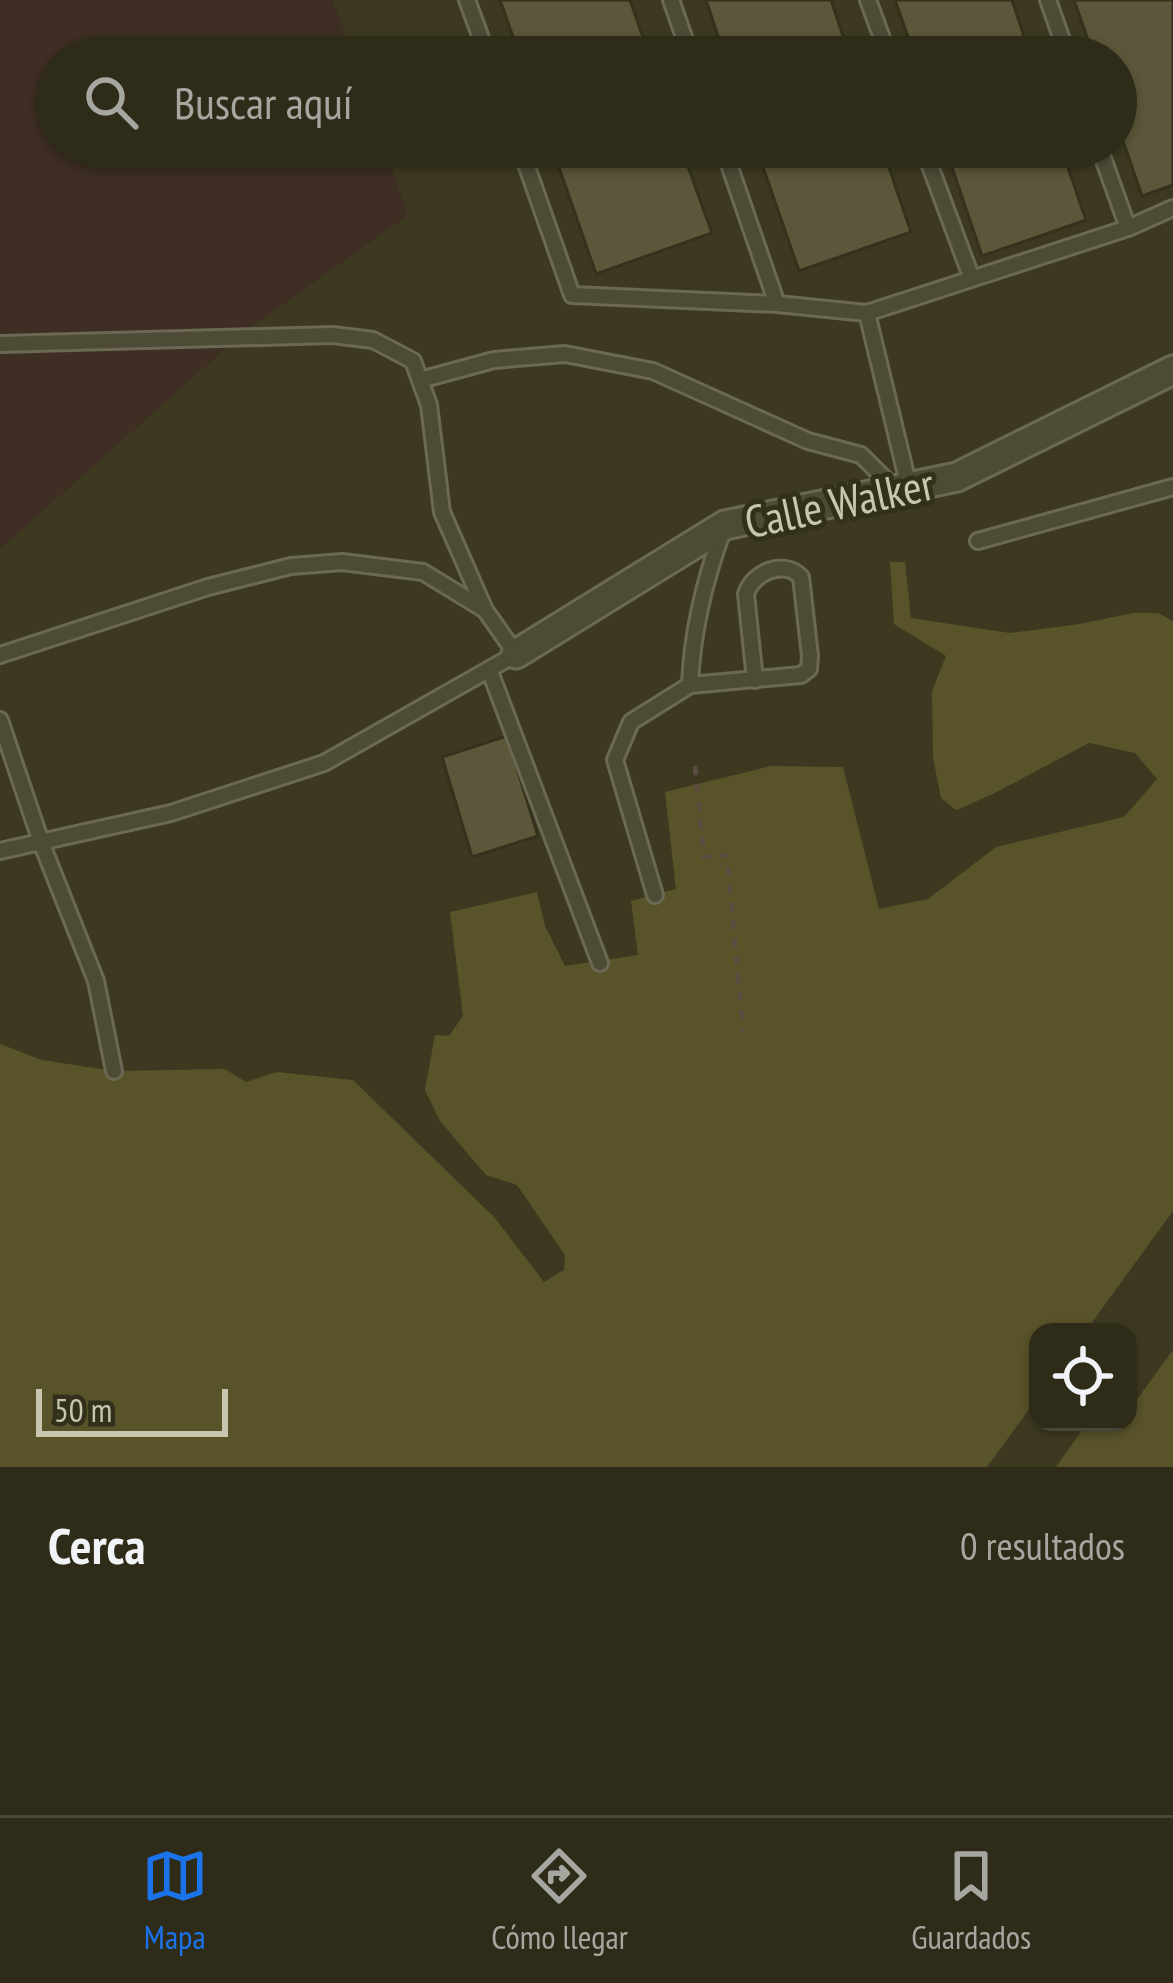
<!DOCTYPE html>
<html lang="es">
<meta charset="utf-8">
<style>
body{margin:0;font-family:"PT Sans Narrow",sans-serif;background:#3a3726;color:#f1f3f6}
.controls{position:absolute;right:36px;bottom:36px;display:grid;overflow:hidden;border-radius:24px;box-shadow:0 3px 9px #0004}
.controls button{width:108px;height:108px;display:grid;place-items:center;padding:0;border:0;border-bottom:3px solid #494738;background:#2e2b19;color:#f1f3f6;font:60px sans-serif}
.scale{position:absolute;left:36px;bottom:30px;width:192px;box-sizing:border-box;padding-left:12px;border:6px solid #c9c6b0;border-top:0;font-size:33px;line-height:42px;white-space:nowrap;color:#c9c6b0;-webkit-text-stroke:9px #322f1a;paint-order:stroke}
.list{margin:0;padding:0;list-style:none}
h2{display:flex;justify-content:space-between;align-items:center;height:156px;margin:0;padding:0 48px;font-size:51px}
h2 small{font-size:39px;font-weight:400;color:#a7a7a2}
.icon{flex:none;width:66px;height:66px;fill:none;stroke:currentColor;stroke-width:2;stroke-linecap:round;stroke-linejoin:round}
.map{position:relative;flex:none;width:1173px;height:1467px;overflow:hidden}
.search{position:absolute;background:#2e2b19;box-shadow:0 3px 9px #0004;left:36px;right:36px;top:36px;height:132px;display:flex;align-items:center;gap:30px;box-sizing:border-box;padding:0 42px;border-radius:66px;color:#a7a7a2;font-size:45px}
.sheet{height:348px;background:#2e2b19}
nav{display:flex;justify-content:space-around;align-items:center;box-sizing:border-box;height:168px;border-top:3px solid #494738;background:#2e2b19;font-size:33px;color:#a7a7a2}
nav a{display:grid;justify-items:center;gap:6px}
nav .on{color:#1a73e8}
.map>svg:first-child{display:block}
</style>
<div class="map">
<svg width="1173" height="1467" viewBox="0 0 1173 1467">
<rect width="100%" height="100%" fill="#3d3921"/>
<!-- green -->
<path fill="#3e2e23" d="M 0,0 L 333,0 L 353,57 L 57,57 L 57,147 L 384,147 L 408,215 L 243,333 L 0,549 Z"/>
<!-- water -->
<path fill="#59532a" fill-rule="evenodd" d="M 890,562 L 905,562 L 911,618 L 1010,633 L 1080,624 L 1133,613 L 1158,613 L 1173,621 L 1173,1467 L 0,1467 L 0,1044 L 42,1060 L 114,1071 L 225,1069 L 246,1082 L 277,1072 L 353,1080 L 495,1218 L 544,1282 L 564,1270 L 565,1255 L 517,1185 L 486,1175 L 440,1121 L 425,1090 L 435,1035 L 449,1036 L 463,1016 L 450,912 L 537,892 L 545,926 L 565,966 L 638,955 L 631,901 L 676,889 L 665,792 L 771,766 L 843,767 L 879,909 L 928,899 L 996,847 L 1124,817 L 1157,779 L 1135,753 L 1089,743 L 991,795 L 956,810 L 941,798 L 933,757 L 932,691 L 946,656 L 894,624 ZM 1038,1332 L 1128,1332 L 1128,1422 L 1038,1422 Z"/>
<!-- pier -->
<path fill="#3d3921" d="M 1173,1211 L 1173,1350 L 1138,1398 L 1128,1392 L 1133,1385 L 1128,1382 L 1128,1332 L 1085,1332 Z
M 1038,1397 L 1038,1422 L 1088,1422 L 1056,1467 L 987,1467 Z"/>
<!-- building -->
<path fill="#5c573a" stroke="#34311c" stroke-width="3" d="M 500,0 L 630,0 L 650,57 L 520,57 Z
M 706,0 L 831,0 L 850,57 L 725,57 Z
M 895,0 L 1012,0 L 1031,57 L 915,57 Z
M 1074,0 L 1173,0 L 1173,185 L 1142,196 L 1116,121 L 1116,57 L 1094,57 Z
M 552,147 L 681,147 L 712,233 L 596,274 Z
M 756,147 L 882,147 L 911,232 L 799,271 Z
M 945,147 L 1061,147 L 1086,220 L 982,256 Z
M 507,736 L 538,836 L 472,857 L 442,757 Z"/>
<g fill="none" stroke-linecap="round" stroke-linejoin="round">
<defs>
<path id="lane" d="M 467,0 L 488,57
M 671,0 L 691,57
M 868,0 L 889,57
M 1048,0 L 1068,57
M 520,147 L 572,295 L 777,304 L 867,313
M 723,147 L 777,304
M 923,147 L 972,279
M 1099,147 L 1128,228
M 0,344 L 333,335 L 373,340 L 413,361 L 429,405 L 442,512 L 485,610 L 516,654 L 324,763 L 171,813 L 0,851
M 420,380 L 494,360 L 565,354 L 653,371 L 808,441 L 861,455 L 896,490
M 909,487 L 867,313 L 1128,228 L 1173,208
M 978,541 L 1173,487
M 0,655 L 208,587 L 291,566 L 342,562 L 423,572 L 485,610
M 489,669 L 600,963
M 690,685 C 692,632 705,579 723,530
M 0,720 L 41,842 L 96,981 L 114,1071
M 655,895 L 615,760 L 631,722 L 690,685 L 801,675 L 809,669 L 810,656 L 801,577 C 784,559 753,572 746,594 L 755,680"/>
<path id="street" d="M 516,654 L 725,525 L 957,477 L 1173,370"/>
</defs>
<!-- lane casing -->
<use href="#lane" stroke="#6b6853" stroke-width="20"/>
<!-- street casing -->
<use href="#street" stroke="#6b6853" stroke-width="33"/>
<!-- path -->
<path stroke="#5b4b41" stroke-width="4.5" stroke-dasharray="9 9" stroke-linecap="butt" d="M 695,766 L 704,857 L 727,855 L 743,1031"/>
<!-- lane -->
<use href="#lane" stroke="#4d4a35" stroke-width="14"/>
<!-- street -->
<use href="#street" stroke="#4d4a35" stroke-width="27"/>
</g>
<g text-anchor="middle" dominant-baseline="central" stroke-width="10" stroke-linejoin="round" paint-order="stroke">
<!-- street labels -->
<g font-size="45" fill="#c9c6b0" stroke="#322f1a">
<text transform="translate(839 502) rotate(-12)">Calle Walker</text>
</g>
</g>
</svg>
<div class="controls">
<button><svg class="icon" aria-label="locate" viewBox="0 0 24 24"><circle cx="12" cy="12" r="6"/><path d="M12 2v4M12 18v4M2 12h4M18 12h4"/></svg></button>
</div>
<div class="scale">50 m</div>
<div class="search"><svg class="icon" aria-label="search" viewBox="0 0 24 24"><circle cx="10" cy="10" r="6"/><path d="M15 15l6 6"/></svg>Buscar aquí</div>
</div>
<section class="sheet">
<h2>Cerca<small>0 resultados</small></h2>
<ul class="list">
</ul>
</section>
<nav>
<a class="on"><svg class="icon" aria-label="map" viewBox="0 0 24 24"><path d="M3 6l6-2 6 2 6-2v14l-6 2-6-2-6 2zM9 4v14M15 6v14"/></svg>Mapa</a>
<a><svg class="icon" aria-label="directions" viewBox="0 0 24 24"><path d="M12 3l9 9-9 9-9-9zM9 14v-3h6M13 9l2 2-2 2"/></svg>Cómo llegar</a>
<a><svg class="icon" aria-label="saved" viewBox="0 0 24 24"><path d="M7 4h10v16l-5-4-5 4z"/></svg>Guardados</a>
</nav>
